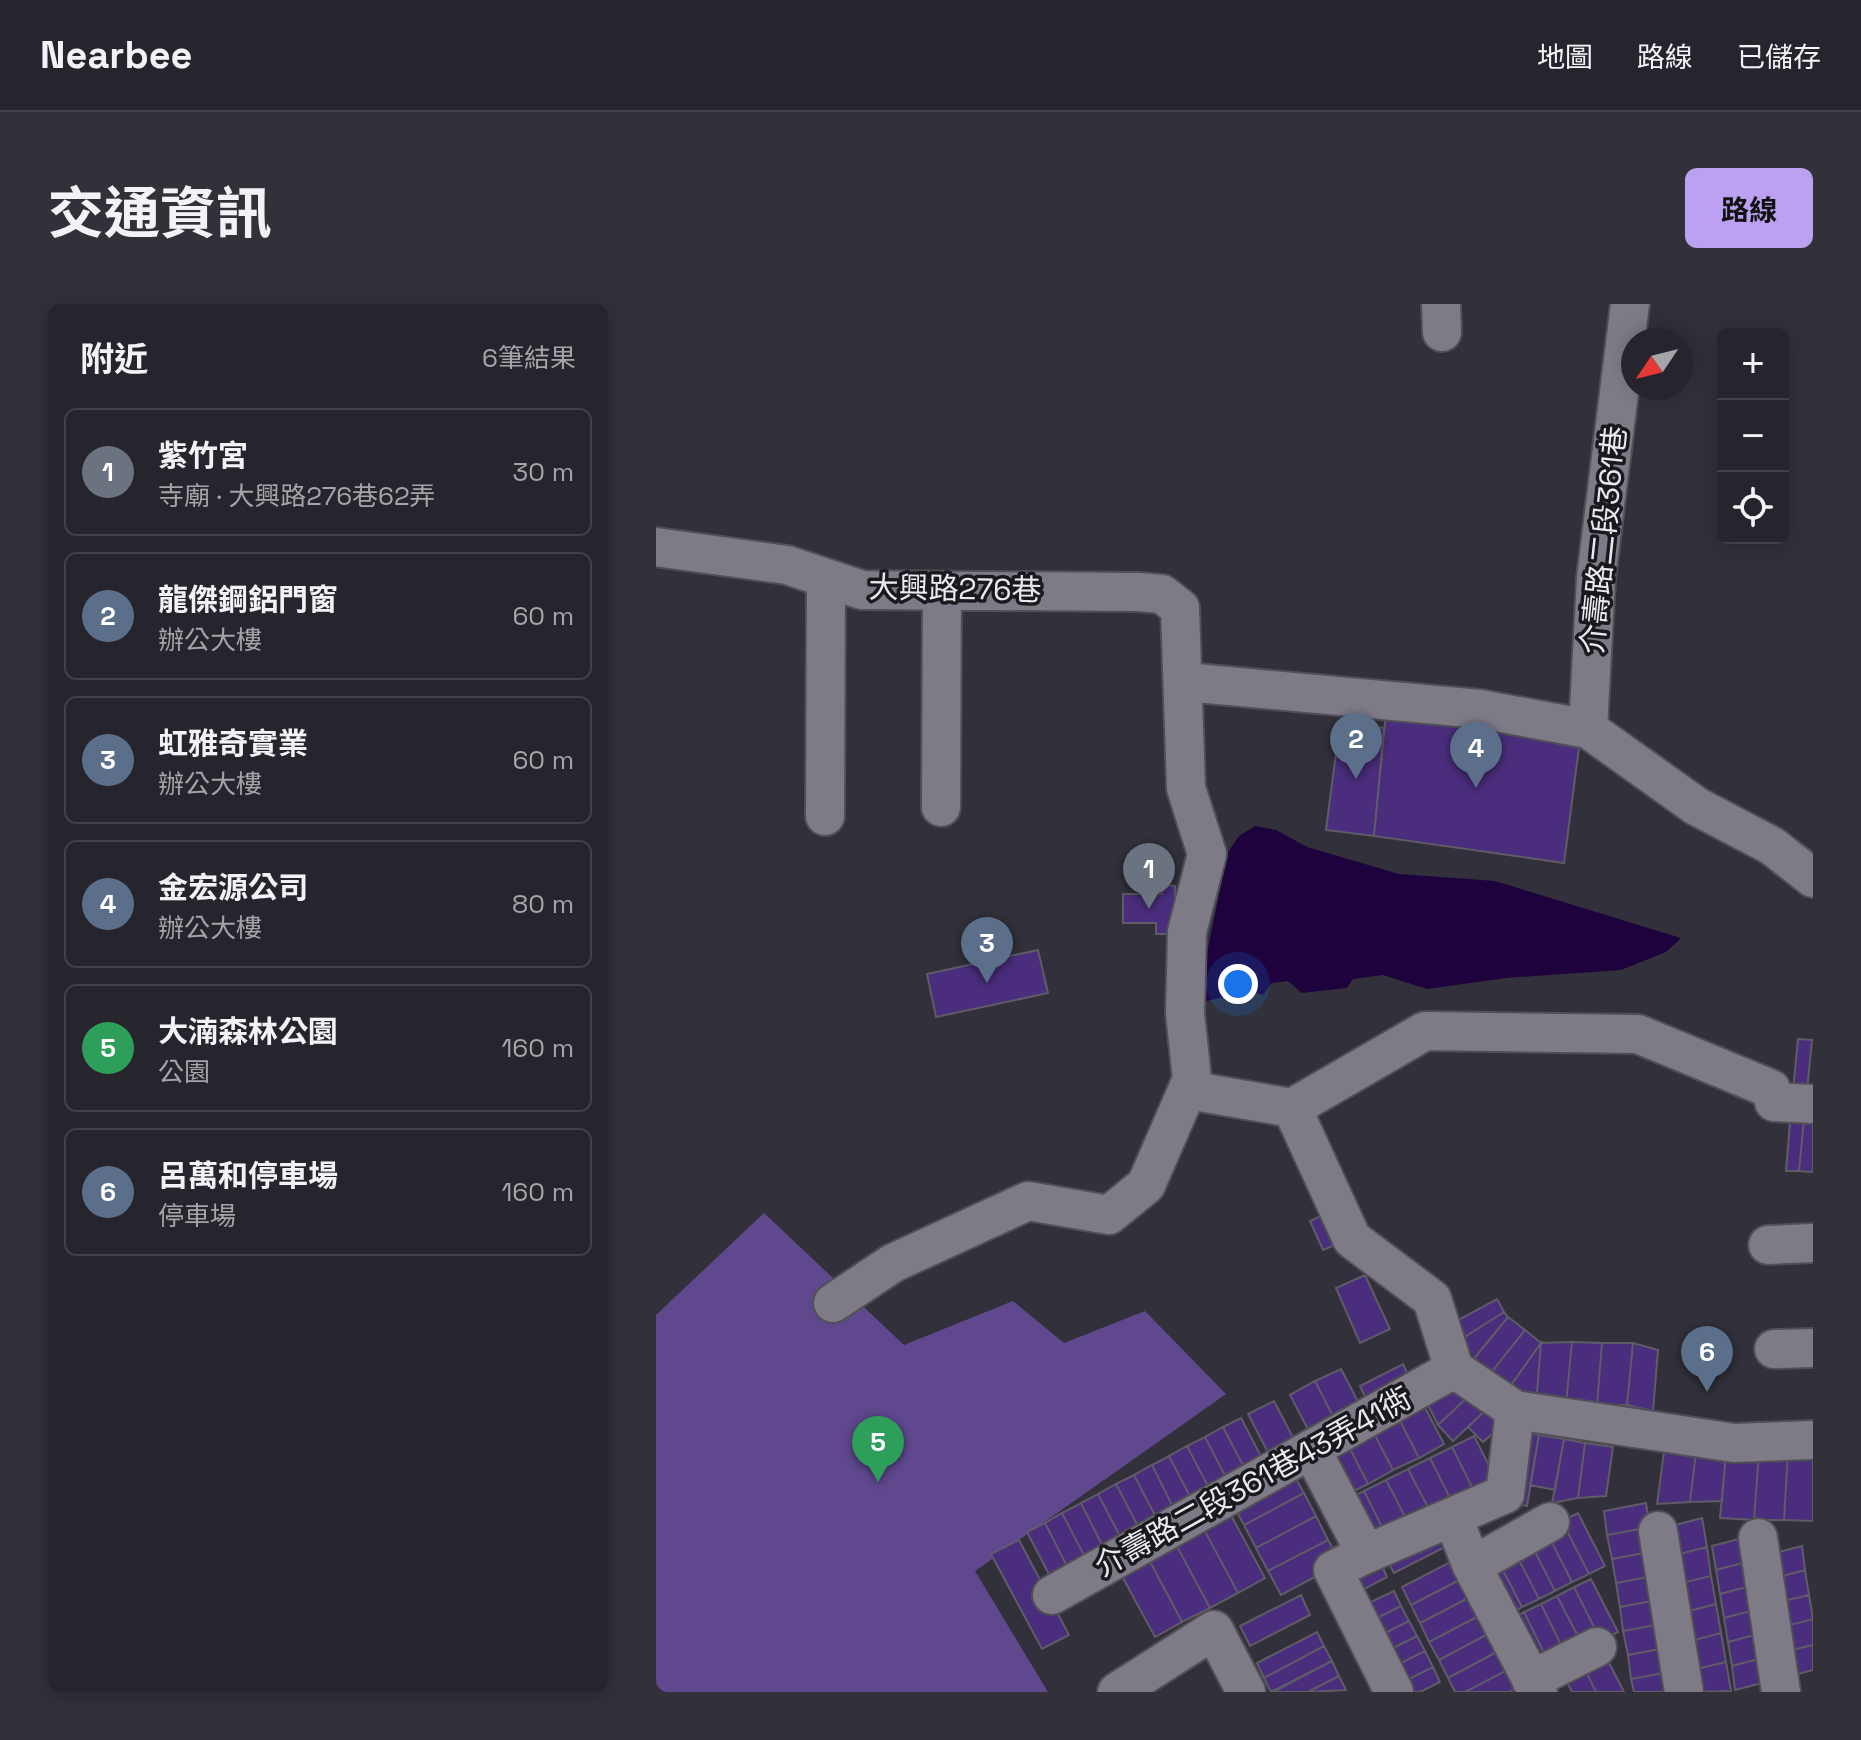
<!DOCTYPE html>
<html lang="zh-TW">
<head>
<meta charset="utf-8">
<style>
	:root { --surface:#26242c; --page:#323038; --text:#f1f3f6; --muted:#a4a4a9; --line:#424148; --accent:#bca0f2 }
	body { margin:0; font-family:"Space Grotesk","Noto Sans TC",sans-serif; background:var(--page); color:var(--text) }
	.controls { position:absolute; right:24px; top:24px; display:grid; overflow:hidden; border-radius:12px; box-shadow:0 4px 20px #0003 }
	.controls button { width:72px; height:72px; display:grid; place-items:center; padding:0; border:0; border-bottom:2px solid var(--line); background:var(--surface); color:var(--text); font:40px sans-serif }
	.compass { position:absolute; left:965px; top:24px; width:72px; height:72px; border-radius:50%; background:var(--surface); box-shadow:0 4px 20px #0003; rotate:235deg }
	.you { position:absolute; left:582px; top:680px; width:28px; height:28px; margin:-20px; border:6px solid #fff; border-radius:50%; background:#1a73e8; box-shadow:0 0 0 12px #1a73e833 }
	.badge { display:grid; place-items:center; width:52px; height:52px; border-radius:50%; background:var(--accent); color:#fff; font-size:26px; font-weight:700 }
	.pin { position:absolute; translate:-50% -66px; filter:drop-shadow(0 2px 4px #0008) }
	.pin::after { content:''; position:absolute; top:42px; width:28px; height:24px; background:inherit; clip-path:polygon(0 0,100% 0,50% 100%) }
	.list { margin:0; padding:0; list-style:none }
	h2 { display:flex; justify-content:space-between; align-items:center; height:104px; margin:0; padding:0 32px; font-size:34px }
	h2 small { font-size:26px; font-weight:400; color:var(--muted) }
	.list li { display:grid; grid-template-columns:52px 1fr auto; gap:24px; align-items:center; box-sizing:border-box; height:128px; margin:0 16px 16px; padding:0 16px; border:2px solid var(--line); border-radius:12px }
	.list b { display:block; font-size:30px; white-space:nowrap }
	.list p { margin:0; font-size:26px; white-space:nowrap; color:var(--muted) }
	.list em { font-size:26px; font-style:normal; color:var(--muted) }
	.icon { flex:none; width:44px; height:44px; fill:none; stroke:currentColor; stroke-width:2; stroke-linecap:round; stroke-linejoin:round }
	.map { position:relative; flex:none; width:1157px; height:1388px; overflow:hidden; border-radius:12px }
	header { display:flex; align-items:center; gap:48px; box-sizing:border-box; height:112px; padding:0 40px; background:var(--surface); border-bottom:2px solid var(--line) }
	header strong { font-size:38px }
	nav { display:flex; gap:44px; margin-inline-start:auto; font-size:28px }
	.intro { display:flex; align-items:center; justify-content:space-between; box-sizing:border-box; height:192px; padding:0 48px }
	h1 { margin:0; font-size:56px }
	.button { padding:20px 36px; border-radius:12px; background:var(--accent); color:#111; font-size:28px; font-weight:700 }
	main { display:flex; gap:48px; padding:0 48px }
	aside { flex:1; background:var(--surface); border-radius:12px; box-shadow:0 4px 20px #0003 }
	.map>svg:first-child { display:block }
	.green { fill:#5f488e }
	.water { fill:#1d023d }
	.building { fill:#4a2d7c; stroke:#5f5c68; stroke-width:2 }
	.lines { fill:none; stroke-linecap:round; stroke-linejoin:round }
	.minor-casing { stroke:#504e57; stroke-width:42 }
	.minor { stroke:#7e7b87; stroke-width:38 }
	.labels { text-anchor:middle; stroke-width:7; stroke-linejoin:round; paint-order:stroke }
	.street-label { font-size:30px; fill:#ebe9f0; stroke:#1a191d }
</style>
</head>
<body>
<header>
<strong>Nearbee</strong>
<nav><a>地圖</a><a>路線</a><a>已儲存</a></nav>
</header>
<div class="intro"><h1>交通資訊</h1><a class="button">路線</a></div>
<main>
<aside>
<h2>附近<small>6筆結果</small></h2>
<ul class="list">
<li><span class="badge" style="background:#6b7280">1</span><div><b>紫竹宮</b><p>寺廟 · 大興路276巷62弄</p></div><em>30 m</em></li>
<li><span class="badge" style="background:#5c6f8a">2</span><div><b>龍傑鋼鋁門窗</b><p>辦公大樓</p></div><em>60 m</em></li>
<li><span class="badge" style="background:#5c6f8a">3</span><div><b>虹雅奇實業</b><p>辦公大樓</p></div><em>60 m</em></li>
<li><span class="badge" style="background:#5c6f8a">4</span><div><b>金宏源公司</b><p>辦公大樓</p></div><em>80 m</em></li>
<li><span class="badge" style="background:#2e9e5b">5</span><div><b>大湳森林公園</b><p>公園</p></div><em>160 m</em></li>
<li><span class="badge" style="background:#5c6f8a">6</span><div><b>呂萬和停車場</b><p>停車場</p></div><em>160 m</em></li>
</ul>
</aside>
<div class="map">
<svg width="1157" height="1388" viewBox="0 0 1157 1388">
	<rect width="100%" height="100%" fill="#32303a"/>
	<path class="green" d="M108 909 248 1041 357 997 408 1039 489 1007 570 1090 319 1267 392 1388H0V1011Z"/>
	<path class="water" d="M599 522 620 526 651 543 743 570 839 577 1025 634 1010 648 965 666 850 674 771 685 727 671 697 675 691 684 646 689 632 677 616 679 607 691 592 687 551 697 542 692 572 548 583 532Z"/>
	<path class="building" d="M730 409 924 436 908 559 718 532Z
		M684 418 728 424 718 532 670 526Z
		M506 581 519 582V630H500V619H467V590H506Z
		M382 646 392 689 280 713 271 670Z
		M1142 735 1156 736 1150 798 1136 797Z
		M1135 805H1149L1143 867H1130Z
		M1149 805 1157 806V868L1143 867Z
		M673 908 686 938 667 946 654 917Z
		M709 971 734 1025 704 1039 680 984Z
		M841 995 848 1008 796 1041 793 1021Z
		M848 1008 852 1013 812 1062 796 1041Z
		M852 1013 869 1026 831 1074 812 1062Z
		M869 1026 885 1039 850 1088 831 1074Z
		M916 1038 910 1100H880L885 1039Z
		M916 1038 946 1039 941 1101 910 1100Z
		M885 1039 880 1100 850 1088Z
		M946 1039H977L971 1101H941Z
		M977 1039 1002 1046 997 1107 971 1101Z
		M747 1060 759 1086 716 1108 704 1082Z
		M685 1065 710 1113 684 1126 659 1077Z
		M799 1074 818 1087 782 1121 767 1091Z
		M659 1077 684 1126 659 1139 634 1091Z
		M818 1087 836 1100 797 1137 782 1121Z
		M763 1092 788 1140 763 1154 738 1105Z
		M618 1097 643 1145 617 1158 592 1110Z
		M836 1100 855 1113 827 1138 812 1123Z
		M738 1105 763 1154 737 1166 712 1118Z
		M585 1114 610 1162 592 1171 567 1123Z
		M712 1118 737 1166 712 1180 687 1131Z
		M567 1123 592 1171 574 1181 549 1133Z
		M867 1127 883 1131 871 1202 855 1199Z
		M687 1131 712 1180 686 1193 661 1145Z
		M883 1131 908 1135 899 1186 874 1181Z
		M818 1132 843 1181 820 1191 796 1143Z
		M549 1133 574 1181 556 1190 531 1142Z
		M908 1135 929 1139 922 1194 896 1199Z
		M929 1139 957 1143 950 1192 922 1194Z
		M531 1142 556 1190 538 1200 513 1152Z
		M796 1143 820 1191 798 1202 774 1154Z
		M1008 1148H1040L1034 1198 1001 1200Z
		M1040 1148H1070L1066 1197 1034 1198Z
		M1070 1148H1103L1098 1216 1064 1214Z
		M1103 1148 1132 1149 1128 1216H1098Z
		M1132 1149 1157 1150V1217L1128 1216Z
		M513 1152 538 1200 520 1209 496 1161Z
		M774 1154 798 1202 777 1213 752 1165Z
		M496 1161 520 1209 503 1219 478 1171Z
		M752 1165 777 1213 755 1224 730 1176Z
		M635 1166 648 1189 588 1221 575 1197Z
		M478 1171 503 1219 485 1228 460 1180Z
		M730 1176 755 1224 732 1235 708 1187Z
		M460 1180 485 1228 467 1238 442 1190Z
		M708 1187 732 1235 711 1246 686 1198Z
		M648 1189 660 1212 600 1244 588 1221Z
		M442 1190 467 1238 449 1247 425 1199Z
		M425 1199 449 1247 431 1257 406 1209Z
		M990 1199 994 1223 951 1231 948 1207Z
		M571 1204 609 1274 582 1289 544 1218Z
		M406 1209 431 1257 413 1266 389 1219Z
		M922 1209 949 1262 933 1270 906 1217Z
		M660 1212 672 1236 612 1267 600 1244Z
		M1046 1214 1051 1243 1012 1253 1008 1224Z
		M906 1217 933 1270 916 1278 889 1225Z
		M544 1218 582 1289 554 1304 516 1233Z
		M789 1218 799 1238 738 1269 728 1250Z
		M389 1219 413 1266 396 1276 371 1228Z
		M994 1223 998 1247 956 1255 951 1231Z
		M889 1225 916 1278 899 1287 872 1234Z
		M1094 1232 1098 1256 1060 1266 1056 1242Z
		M516 1233 554 1304 526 1318 489 1248Z
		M872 1234 899 1287 883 1295 856 1242Z
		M363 1236 413 1331 386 1345 335 1250Z
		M672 1236 685 1259 625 1291 612 1267Z
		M856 1242 883 1295 866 1303 839 1251Z
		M1146 1242 1149 1266 1111 1276 1107 1252Z
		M1051 1243 1055 1272 1017 1281 1012 1253Z
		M998 1247 1002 1271 960 1279 956 1255Z
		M489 1248 526 1318 499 1333 461 1263Z
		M839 1251 866 1303 850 1312 822 1259Z
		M806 1252 815 1270 755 1301 746 1283Z
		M722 1253 731 1273 697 1291 687 1272Z
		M1098 1256 1102 1280 1064 1290 1060 1266Z
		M1149 1266 1153 1291 1115 1300 1111 1276Z
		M815 1270 824 1288 764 1319 755 1301Z
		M1002 1271 1006 1295 964 1303 960 1279Z
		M1055 1272 1060 1300 1022 1310 1017 1281Z
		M935 1275 962 1328 945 1337 918 1283Z
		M1102 1280 1106 1304 1068 1314 1064 1290Z
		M918 1283 945 1337 928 1344 901 1292Z
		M738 1287 745 1302 707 1321 700 1305Z
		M824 1288 834 1306 773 1338 764 1319Z
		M645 1291 654 1311 594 1342 584 1322Z
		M1153 1291 1157 1315 1119 1325 1115 1300Z
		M901 1292 928 1344 911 1353 885 1300Z
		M1006 1295 1010 1319 967 1327 964 1303Z
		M885 1300 911 1353 894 1361 868 1308Z
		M1060 1300 1065 1329 1027 1339 1022 1310Z
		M745 1302 753 1317 715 1336 707 1321Z
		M1106 1304 1110 1328 1072 1338 1068 1314Z
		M834 1306 843 1324 783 1356 773 1338Z
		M868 1308 894 1361 878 1369 851 1317Z
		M1157 1315V1341L1123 1349 1119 1325Z
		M753 1317 761 1332 723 1351 715 1336Z
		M1010 1319 1014 1343 972 1351 967 1327Z
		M843 1324 852 1342 792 1374 783 1356Z
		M661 1328 668 1342 608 1374 601 1359Z
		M1110 1328 1114 1352 1076 1362 1072 1338Z
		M1065 1329 1070 1358 1032 1367 1027 1339Z
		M761 1332 769 1347 731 1366 723 1351Z
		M1157 1341V1366L1127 1374 1123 1349Z
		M668 1342 676 1357 615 1388 608 1374Z
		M852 1342 861 1361 809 1388H799L792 1374Z
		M1014 1343 1018 1367 975 1375 972 1351Z
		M769 1347 777 1363 739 1382 731 1366Z
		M947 1347 968 1388H940L925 1358Z
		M1114 1352 1118 1376 1079 1386 1076 1362Z
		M676 1357 683 1372 652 1388H617Z
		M925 1358 940 1388H916L906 1368Z
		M1070 1358 1075 1387 1035 1388 1032 1367Z
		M861 1361 871 1378 853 1388H809Z
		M777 1363 784 1378 764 1388H742L739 1382Z
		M1018 1367 1022 1388H978L975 1375Z
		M683 1372 690 1386 652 1388Z"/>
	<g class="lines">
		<g class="minor-casing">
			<path id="minor" d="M785 0 786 28
				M0 243 131 261 206 286 482 288 506 290 524 304 530 484 551 550 531 628 529 709 536 775 490 881 453 911 372 897 237 959 177 999
				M529 378 824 405 932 425 1040 502 1116 542 1157 574
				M932 425 940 274 974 0
				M285 503 286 287
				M169 512 170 274
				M532 786 636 804
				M636 804 696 935 776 995 798 1065 859 1106 1078 1139 1157 1136
				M636 804 769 727 982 730 1115 785 1118 798 1157 800
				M1112 941 1157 939
				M1118 1045 1157 1044
				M655 1145 710 1250 849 1190 859 1106
				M797 1214 816 1262 882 1388
				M1002 1227 1028 1388
				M1102 1234 1125 1388
				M710 1250 677 1266 738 1388
				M816 1262 894 1218
				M396 1291 798 1065
				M875 1376 941 1343
				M461 1388 558 1326 590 1388"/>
		</g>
		<use href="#minor" class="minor"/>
	</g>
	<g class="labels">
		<g class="street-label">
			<text transform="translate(948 236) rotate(-84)" y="10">介壽路二段361巷</text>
			<text transform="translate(299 285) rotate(1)" y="10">大興路276巷</text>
			<text transform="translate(597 1178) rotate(-29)" y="10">介壽路二段361巷43弄41衖</text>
		</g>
	</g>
</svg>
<div class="controls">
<button>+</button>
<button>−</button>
<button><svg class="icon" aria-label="locate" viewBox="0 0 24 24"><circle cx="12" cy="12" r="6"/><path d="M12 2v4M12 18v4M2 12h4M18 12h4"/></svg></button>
</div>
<svg class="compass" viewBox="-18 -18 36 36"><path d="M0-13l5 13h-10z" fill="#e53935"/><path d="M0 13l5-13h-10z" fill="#a4a4a9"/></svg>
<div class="you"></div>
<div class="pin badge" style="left:493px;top:605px;background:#6b7280">1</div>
<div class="pin badge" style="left:700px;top:475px;background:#5c6f8a">2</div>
<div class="pin badge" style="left:331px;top:679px;background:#5c6f8a">3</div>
<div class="pin badge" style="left:820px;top:484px;background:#5c6f8a">4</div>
<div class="pin badge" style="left:222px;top:1178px;background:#2e9e5b">5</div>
<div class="pin badge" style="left:1051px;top:1088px;background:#5c6f8a">6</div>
</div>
</main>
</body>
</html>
